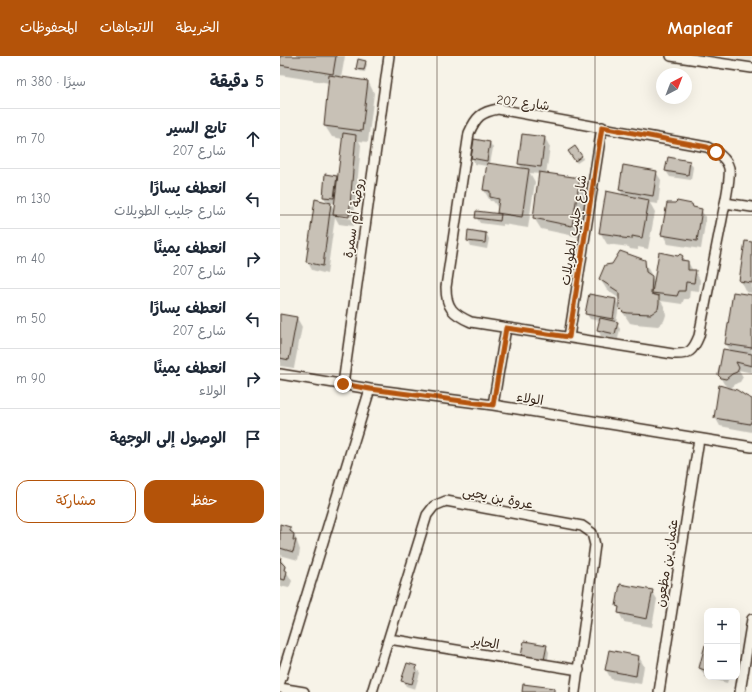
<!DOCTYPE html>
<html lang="ar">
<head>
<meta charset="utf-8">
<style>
	:root { --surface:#fff; --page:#f2f2f3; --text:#1f2937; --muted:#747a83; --line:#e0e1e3; --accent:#b45309 }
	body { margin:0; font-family:"Comic Neue","Playpen Sans Arabic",sans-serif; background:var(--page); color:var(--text); direction:rtl }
	.controls { position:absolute; right:12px; bottom:12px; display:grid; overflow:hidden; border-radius:8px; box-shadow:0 4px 16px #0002 }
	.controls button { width:36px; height:36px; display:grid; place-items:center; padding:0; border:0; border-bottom:1px solid var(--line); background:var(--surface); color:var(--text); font:20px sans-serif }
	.compass { position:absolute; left:376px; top:12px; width:36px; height:36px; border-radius:50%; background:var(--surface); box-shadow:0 4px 16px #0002; rotate:42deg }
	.stop { position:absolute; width:12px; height:12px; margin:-9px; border:3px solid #b45309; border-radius:50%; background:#fff }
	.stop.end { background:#b45309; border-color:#fff; box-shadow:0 1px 4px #0008 }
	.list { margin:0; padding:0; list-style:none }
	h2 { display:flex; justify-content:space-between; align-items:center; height:52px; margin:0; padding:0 16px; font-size:17px }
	h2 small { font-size:13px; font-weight:400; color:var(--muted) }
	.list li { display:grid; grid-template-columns:26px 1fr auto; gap:12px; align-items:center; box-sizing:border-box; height:60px; padding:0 16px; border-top:1px solid var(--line) }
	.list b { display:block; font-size:15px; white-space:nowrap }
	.list p { margin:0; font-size:13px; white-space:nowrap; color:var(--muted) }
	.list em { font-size:13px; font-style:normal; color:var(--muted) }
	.actions { display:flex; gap:8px; padding:12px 16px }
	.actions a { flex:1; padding:9px 0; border:1px solid var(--accent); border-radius:12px; text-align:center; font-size:14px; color:var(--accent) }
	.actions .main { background:var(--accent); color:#fff }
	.icon { flex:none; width:22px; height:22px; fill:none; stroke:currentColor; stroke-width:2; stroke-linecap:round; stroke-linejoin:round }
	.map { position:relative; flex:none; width:472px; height:636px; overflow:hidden; direction:ltr }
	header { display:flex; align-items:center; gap:24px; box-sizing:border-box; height:56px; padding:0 20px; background:var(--accent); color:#fff }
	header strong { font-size:19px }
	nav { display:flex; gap:22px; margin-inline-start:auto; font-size:14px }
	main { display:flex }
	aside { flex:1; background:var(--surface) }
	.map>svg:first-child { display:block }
	.built { fill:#e9e4d9 }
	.shadow { fill:#0003; fill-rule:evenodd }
	.building { fill:#c8c1b6; stroke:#3b2a1e }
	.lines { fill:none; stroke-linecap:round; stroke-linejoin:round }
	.street-casing { stroke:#3b2a1e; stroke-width:12 }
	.street { stroke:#f7f3e8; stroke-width:9 }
	.route { stroke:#b45309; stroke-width:5 }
	.grid { fill:none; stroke:#3b2a1e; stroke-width:1; stroke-opacity:0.55 }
	.labels { text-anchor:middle; stroke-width:3.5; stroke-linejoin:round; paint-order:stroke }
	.street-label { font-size:13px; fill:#3b2a1e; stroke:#f7f3e8 }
</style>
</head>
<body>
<header>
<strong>Mapleaf</strong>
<nav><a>الخريطة</a><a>الاتجاهات</a><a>المحفوظات</a></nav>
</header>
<main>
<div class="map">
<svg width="472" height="636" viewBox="0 0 472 636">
	<rect width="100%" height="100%" fill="#f7f3e8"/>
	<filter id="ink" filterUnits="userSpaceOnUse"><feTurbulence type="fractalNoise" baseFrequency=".025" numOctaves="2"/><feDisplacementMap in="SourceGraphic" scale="8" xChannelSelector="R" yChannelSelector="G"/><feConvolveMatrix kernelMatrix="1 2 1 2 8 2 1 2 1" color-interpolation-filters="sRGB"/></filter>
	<g filter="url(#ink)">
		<path class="built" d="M441 0H472V5Z"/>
		<path class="shadow" d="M0 0H65L61 22 88 25 94 37 88 86 79 85 81 89 73 170 59 168 55 161 47 218 32 214 27 205 47 147 44 141 57 121 58 124 63 83 52 81 45 70 50 27 0 19ZM50 147H56L55 155ZM59 159 74 161 73 163 59 161Z
			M85 6 87 8 85 16 79 15 77 13Z
			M265 82 270 91 266 118 300 123 306 135 299 181 261 173 254 162 260 118 250 117 255 126 248 172 223 168V170L200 167 196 161 219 158V153L213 145H210L204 134 207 110 195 108 192 102 210 87 213 92 210 108 243 113 239 108Z
			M290 98 302 100 303 103 297 107Z
			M410 106 413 111 411 124 390 121 386 115Z
			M376 116 381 124 378 148 370 147 375 156 368 193 358 191V194L350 193 349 191 327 188 320 176 343 139 340 134Z
			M421 154 426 162 421 193 388 188 383 179Z
			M206 177 209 183 207 193 191 190 188 184Z
			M472 187V237L466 236 460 224Z
			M402 200 405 206H408L413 215H415L420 224 419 235 410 234 409 243H404L402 248 381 245 385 252 386 259 384 265 378 270 355 268 350 267 340 252V243L327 234 320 223 364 205 375 226 398 201Z
			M472 240V317L459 314 463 321 460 326 457 327 450 333 444 328 439 319 451 295 446 288Z
			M336 244 339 250 336 267 340 273 338 283 321 280 318 274 320 265 310 263 306 257Z
			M17 262 22 271 14 312 0 310V265Z
			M472 344V376L440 370 435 361Z
			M0 469 10 471 15 480 20 494 18 504 0 499Z
			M0 502 6 511 5 513 12 525 9 532 0 530Z
			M372 535 377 543 372 571 344 566 339 557V554L337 550Z
			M266 590 269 596 267 610 246 606Z
			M427 591V621H449L447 627 425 621 420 612Z
			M359 601 364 610 361 628 331 623 326 614Z
			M136 611 140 617 135 633 126 630 123 625Z"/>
		<path class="building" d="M0 0H56L53 18 0 9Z
			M78 3 86 5 84 14 76 13Z
			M49 19 88 25 82 75 44 70Z
			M63 77 76 79 69 161 53 159Z
			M242 78 265 81 261 111 238 108Z
			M194 83 210 86 207 105 191 102Z
			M295 90 302 100 295 105 288 95Z
			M388 101 410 105 408 119 385 115Z
			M207 107 249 113 242 161 217 157 219 143 210 141V135L203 134Z
			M343 109 377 115 373 140 339 134Z
			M259 116 300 122 292 170 253 162Z
			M45 118 57 120 54 142 43 141Z
			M326 135 369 144 362 182 352 180V183L342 182 341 180 319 177Z
			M35 143 51 147 43 210 26 206Z
			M397 145 412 148 413 151 422 153 417 185 381 179 387 147H395Z
			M196 155 221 158 220 165 195 162Z
			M188 174 206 177 205 187 187 185Z
			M465 185 472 186V227L459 225Z
			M340 195 365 204 366 216 372 220 371 238 379 240V247L378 253 371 258 348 257 343 256 339 252V236L319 223 325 209 332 208Z
			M379 196 398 200 400 198 403 200 401 204 408 205V214H416L414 227 406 226 405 235H399L397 240 372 237Z
			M453 236 472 239V292L445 288Z
			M309 238 336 243 333 263 305 258Z
			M0 258 17 261 9 304 0 302Z
			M320 262 338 266 335 278 317 274Z
			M443 293 472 298V310L456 306 459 312 457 316 452 318 446 323 441 322 438 319Z
			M439 329 457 334 466 340 472 343V363L470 368 434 362Z
			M0 468 10 471V475L14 478 13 484H16L13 496 0 492Z
			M0 501H1L0 505 5 510 4 514 7 515 5 524 0 523Z
			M340 528 373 534 367 563 338 557 339 551 336 550Z
			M244 585 267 589 264 604 241 600Z
			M425 589 427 590V615L419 612Z
			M329 594 359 600 356 620 325 614Z
			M127 607 137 610 132 628 121 625Z
			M243 628 274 632V636H242Z"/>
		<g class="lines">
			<g class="street-casing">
				<path id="street" d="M391 0 472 12
					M218 53 427 91C436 96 446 101 449 112 451 123 444 151 442 163 434 202 427 241 419 280 413 295 409 299 393 298L191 266C173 258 166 252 166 231L189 77C196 61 201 56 218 53Z
					M445 147 472 151
					M289 281 322 71
					M0 318 90 333 213 349 472 391
					M63 328 109 0
					M213 349 226 272
					M109 583 299 614
					M0 626 90 333
					M0 632 24 636
					M92 636 147 459 154 450 166 445 302 470 312 477 315 489 295 636
					M379 636 419 383
					M460 636 472 563"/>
			</g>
			<use href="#street" class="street"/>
		</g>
	</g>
	<g class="lines" filter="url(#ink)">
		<path class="route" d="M63 328 90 333 213 349 226 272 289 281 322 71 427 91 436 96"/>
	</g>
	<path class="grid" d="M157 0V636M315 0V636M0 159H472M0 318H472M0 477H472"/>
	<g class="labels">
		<g class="street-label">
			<text transform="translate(243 46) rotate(7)" y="5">شارع 207</text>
			<text transform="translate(73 162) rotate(-82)" y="5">روضة أم سمرة</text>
			<text transform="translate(293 174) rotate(-81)" y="5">شارع جليب الطويلات</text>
			<text transform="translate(250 342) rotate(9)" y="5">الولاء</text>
			<text transform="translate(218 441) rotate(11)" y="5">عروة بن يحيى</text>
			<text transform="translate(386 507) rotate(-81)" y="5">عثمان بن مظعون</text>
			<text transform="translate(206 586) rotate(9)" y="5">الحاير</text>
		</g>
	</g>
</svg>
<div class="controls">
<button>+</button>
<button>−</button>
</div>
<svg class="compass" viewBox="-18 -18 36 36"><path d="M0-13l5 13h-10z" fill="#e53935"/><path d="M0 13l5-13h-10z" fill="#747a83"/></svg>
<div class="stop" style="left:436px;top:96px"></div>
<div class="stop end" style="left:63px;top:328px"></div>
</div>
<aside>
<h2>5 دقيقة<small>سيرًا · 380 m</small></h2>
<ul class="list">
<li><svg class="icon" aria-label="ahead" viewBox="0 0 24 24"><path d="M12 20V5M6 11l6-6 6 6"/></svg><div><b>تابع السير</b><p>شارع 207</p></div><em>70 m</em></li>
<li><svg class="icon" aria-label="left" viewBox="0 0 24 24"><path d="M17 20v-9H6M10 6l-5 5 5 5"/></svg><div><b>انعطف يسارًا</b><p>شارع جليب الطويلات</p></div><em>130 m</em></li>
<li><svg class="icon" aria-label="right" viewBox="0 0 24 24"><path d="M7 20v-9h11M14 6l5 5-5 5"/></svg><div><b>انعطف يمينًا</b><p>شارع 207</p></div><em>40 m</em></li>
<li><svg class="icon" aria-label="left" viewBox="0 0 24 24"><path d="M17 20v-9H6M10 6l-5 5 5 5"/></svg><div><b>انعطف يسارًا</b><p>شارع 207</p></div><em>50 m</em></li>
<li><svg class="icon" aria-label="right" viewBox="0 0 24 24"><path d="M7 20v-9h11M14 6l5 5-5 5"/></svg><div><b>انعطف يمينًا</b><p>الولاء</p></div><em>90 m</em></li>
<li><svg class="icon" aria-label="arrive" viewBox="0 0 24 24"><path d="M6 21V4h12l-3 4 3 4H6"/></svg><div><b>الوصول إلى الوجهة</b></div></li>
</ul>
<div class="actions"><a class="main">حفظ</a><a>مشاركة</a></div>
</aside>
</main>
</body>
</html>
